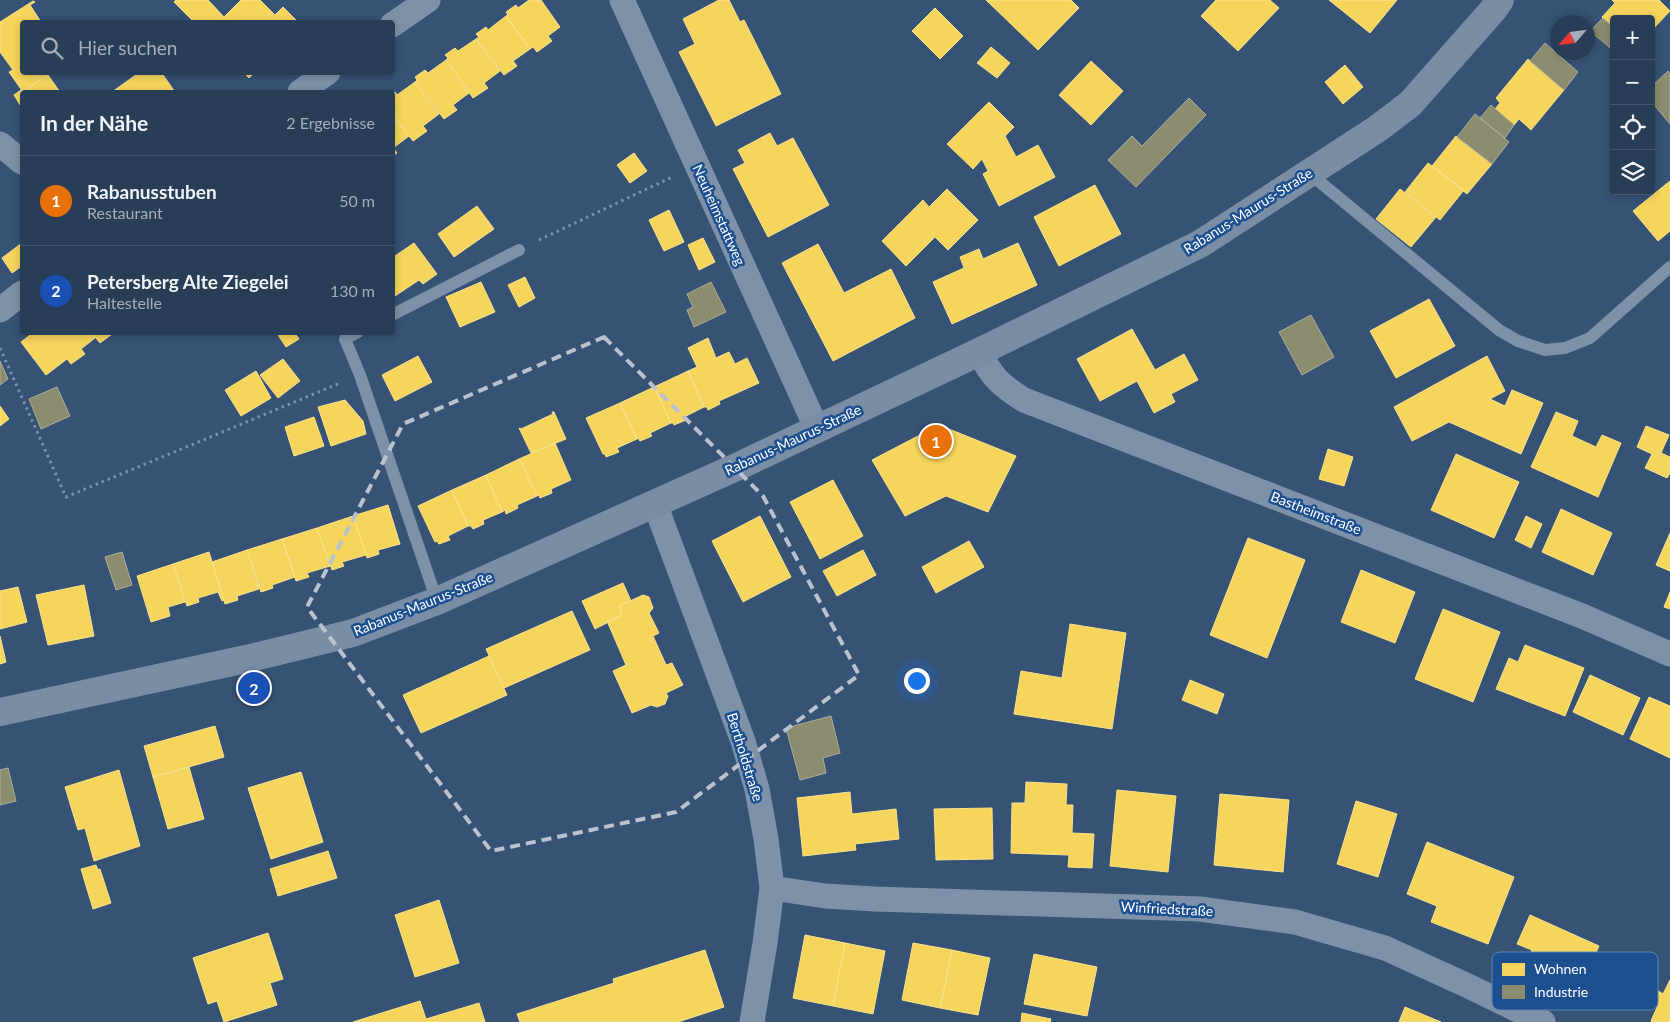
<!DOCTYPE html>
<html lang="de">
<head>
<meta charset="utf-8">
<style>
	:root { --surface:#283e57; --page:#344961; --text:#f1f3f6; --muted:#a5aeba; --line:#44576d; --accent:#e797bd }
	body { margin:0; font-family:Lato,sans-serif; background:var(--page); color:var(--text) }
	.controls { position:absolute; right:15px; top:15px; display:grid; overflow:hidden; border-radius:5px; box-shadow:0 2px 8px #0003 }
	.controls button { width:45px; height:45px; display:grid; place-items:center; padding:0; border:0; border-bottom:1px solid var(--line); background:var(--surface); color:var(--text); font:25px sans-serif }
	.compass { position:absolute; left:1550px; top:15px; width:45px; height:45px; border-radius:50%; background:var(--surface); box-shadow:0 2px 8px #0003; rotate:242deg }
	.you { position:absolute; left:916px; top:680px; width:18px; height:18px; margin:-12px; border:4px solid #fff; border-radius:50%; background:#1a73e8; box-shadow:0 0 0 8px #1a73e833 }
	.badge { display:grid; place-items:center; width:32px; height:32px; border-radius:50%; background:var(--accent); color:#fff; font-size:16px; font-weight:700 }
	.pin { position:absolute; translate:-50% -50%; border:2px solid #fff; box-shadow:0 1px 5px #0006 }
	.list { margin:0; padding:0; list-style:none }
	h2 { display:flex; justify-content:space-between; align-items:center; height:65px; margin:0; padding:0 20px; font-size:21px }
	h2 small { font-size:16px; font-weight:400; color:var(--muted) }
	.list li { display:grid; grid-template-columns:32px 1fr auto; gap:15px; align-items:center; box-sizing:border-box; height:90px; padding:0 20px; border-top:1px solid var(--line) }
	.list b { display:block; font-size:19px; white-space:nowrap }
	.list p { margin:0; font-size:16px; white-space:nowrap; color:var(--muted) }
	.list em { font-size:16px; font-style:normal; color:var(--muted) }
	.icon { flex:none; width:28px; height:28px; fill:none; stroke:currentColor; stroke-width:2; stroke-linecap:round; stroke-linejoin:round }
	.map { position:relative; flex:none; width:1670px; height:1022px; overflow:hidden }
	.search { position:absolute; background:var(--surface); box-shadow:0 2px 8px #0003; left:20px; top:20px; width:375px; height:55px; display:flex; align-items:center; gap:12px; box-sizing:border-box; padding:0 18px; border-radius:5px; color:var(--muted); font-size:19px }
	.panel { position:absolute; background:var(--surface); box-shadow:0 2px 8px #0003; left:20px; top:90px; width:375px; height:245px; border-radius:5px }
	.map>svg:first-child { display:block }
	.homes { fill:#f6d55c; stroke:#f9e28d }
	.industry { fill:#8c8c6e; stroke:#aeae9a }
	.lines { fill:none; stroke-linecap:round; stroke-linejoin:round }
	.path { stroke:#7d92a8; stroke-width:3; stroke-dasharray:2.5 4; stroke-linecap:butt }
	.service { stroke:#7d92a8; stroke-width:12 }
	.minor { stroke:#7d92a8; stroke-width:25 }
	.secondary { stroke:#798da4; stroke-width:28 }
	.marked { fill:none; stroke:#b9c2ce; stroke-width:4; stroke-dasharray:10 6; stroke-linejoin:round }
	.labels { text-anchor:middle; stroke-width:5; stroke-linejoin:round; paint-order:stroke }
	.street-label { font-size:14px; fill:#fff; stroke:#1b4f8f }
	.key { fill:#1b4f8f; stroke:#5f84b1; stroke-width:1 }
	.key-label { font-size:14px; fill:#fff }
</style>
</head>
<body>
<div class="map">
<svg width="1670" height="1022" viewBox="0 0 1670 1022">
	<rect width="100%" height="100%" fill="#365274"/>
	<path class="homes" d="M176 0H208L224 17 241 0H260L275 15 283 7 297 21 295 22H194L174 2Z
		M529 0H541L560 27 548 36 552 41 537 52 533 47 530 49 506 16 508 15 506 12 516 5 518 8Z
		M719 0H729L740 22 744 20 781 94 716 126 679 52 695 44 683 19Z
		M986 0H1071L1079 8 1038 50Z
		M1216 0H1270L1279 8 1238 51 1201 16Z
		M1329 0H1397L1370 33Z
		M1612 0H1659L1670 11 1651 31V19H1614V28L1602 17 1615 3Z
		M33 1 35 2 30 5 41 22H22V72H52L23 92 9 72 13 70 0 52V22Z
		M935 8 963 36 940 59 912 31Z
		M506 16 530 49 513 61 517 66 504 75 476 39 479 37 476 34 486 27 488 30Z
		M476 39 500 71 484 83 488 88 473 98 446 60 448 58 445 55 455 48 458 51Z
		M991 47 1010 63 997 78 977 63Z
		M1528 59 1564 90 1531 130 1519 119 1514 125 1495 109 1500 103 1496 98Z
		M446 60 469 93 453 105 457 110 444 119 415 82 417 80 415 77 425 70 428 73Z
		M1091 61 1123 91 1091 125 1059 95Z
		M1345 65 1363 87 1343 104 1325 82Z
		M140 72H161L175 92H112Z
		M243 72H255L249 78Z
		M48 75 60 92H22V108L14 95 21 90 23 92Z
		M415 82 439 114 423 126 427 131 413 141 392 114V94L395 92 397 95Z
		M989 102 1014 127 1005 136 1016 157 1038 145 1055 177 999 206 983 174 988 171 982 159 973 169 947 144Z
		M392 114 409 136 393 148 397 153 392 156Z
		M770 133 777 146 793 138 829 205 768 237 733 169 745 163 738 150Z
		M1456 136 1492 164 1467 194 1432 166Z
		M634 153 647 171 630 183 617 165Z
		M1428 163 1464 190 1440 220 1405 192Z
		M1670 181V231L1658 241 1633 211Z
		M1095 185 1121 234 1059 266 1034 217Z
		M947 189 978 220 948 250 935 237 906 266 882 241 923 200 929 207Z
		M1400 189 1436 217 1411 247 1376 219Z
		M477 206 494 229 454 257 438 234Z
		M669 210 684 242 664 251 649 220Z
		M703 238 715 262 699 270 688 245Z
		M22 243V266L12 273 2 258Z
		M414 243 437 274 423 284 419 280 392 298V258Z
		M1018 243 1037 285 952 324 933 282 964 268 960 257 979 249 983 259Z
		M818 244 844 293 891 269 915 318 833 361 782 263Z
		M525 277 535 298 519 307 508 285Z
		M481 282 495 312 460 327 446 297Z
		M1429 299 1455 346 1396 378 1370 331Z
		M1132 329 1155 370 1184 354 1198 380 1171 394 1175 402 1154 413 1137 381 1100 401 1077 359Z
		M34 332H91L95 338 81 349 85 354 71 364 67 359 46 375 21 342Z
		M91 332H115L100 343Z
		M276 332H294L299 339 286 347Z
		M708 338 716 358 729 352 735 364 747 358 759 383 719 401 720 404 708 410 707 407H704L688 371 697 367 688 348Z
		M418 356 432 382 395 401 382 375Z
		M1487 356 1505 391 1490 399 1505 406 1512 390 1543 403 1521 454 1449 422 1412 441 1394 407Z
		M283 359 300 381 278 398 260 375Z
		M256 371 271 398 241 416 225 390Z
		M688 371 704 407 684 417 686 420 674 425 673 423H671L654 387Z
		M654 387 671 423 650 433 652 436 640 441 638 438 637 439 620 403Z
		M345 400 363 421 366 434 331 446 318 407Z
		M620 403 637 439 617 448 619 452 606 457 605 454H603L586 418Z
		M0 406 9 419 0 426Z
		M552 412H554L566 439 531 453 519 428 521 429 553 414Z
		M1556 412 1578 421 1572 436 1596 447 1602 435 1621 443 1598 497 1531 467Z
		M314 417 324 446 294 456 285 427Z
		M939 425 1016 456 988 512 946 496 905 516 872 460Z
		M1646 426 1669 435 1661 453 1670 457V473L1667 478 1645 468 1652 454 1637 447Z
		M555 443 571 480 551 489 552 493 540 498 539 495 537 496 519 459Z
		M1328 449 1353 457 1344 486 1319 479Z
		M1456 454 1519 482 1494 538 1431 510Z
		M519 459 537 496 517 505 518 508 506 514 505 510 502 512 486 475Z
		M486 475 502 512 483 520 484 524 473 529 471 526H468L452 490Z
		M833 480 863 536 820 559 790 502Z
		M452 490 468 526 448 536 450 540 439 544 437 541 435 542 418 506Z
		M388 505 400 544 378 550 379 554 367 558 353 516Z
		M1561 509 1612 533 1593 575 1542 552Z
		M353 516 366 555 342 562 344 566 332 570 317 528Z
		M760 516 791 577 743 602 712 541Z
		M1526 516 1542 524 1531 548 1515 540Z
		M317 528 330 566 307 573 309 577 296 581 282 539Z
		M1670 533V571L1656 565Z
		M1248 538 1305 560 1267 658 1210 635Z
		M282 539 295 577 272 585 273 588 261 592 247 550Z
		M969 541 984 567 936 593 922 567Z
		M247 550 259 589 237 596 238 600 225 604 212 562Z
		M863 550 876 575 837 596 823 571Z
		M209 552 224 600 222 601 218 592 198 598 199 602 187 606 173 564Z
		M173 564 185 602 168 607 170 616 151 622 137 576Z
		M1361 570 1415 592 1395 643 1341 622Z
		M623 583 631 601 619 606 622 615 595 629 582 601Z
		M84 585 94 636 48 645 36 595Z
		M18 587 27 622 0 629V591Z
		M1670 592V609L1664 607Z
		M643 595 649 597 653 608 649 613 659 633 653 636 666 665 672 663 683 685 666 693 668 696 665 704 657 707 651 705 632 713 613 671 626 665 607 621 622 615 619 606Z
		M1443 609 1500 632 1473 702 1415 679Z
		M572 611 590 650 504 688 486 649Z
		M1070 624 1126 633 1112 729 1014 714 1021 671 1062 678Z
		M0 636 6 662 0 664Z
		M1525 645 1584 668 1565 716 1496 689 1509 658 1518 662Z
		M489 656 507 695 421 733 403 695Z
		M1590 675 1640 698 1623 735 1573 712Z
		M1190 680 1224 694 1217 714 1182 700Z
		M1649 697 1670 706V758L1630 739Z
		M215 726 224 757 153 777 144 746Z
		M189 767 204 819 168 829 153 777Z
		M119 770 140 846 94 861 85 828 78 830 65 787Z
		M301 772 323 842 271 859 248 788Z
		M1026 782 1067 784 1066 805H1073L1072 833 1094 834 1092 868 1068 867 1069 855 1011 853 1012 803H1025Z
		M1117 790 1176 796 1168 872 1110 866Z
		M850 792 852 814 896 809 899 839 855 844 856 850 803 856 797 798Z
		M1220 794 1289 800 1283 872 1214 865Z
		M1356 801 1397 814 1378 877 1337 864Z
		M992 808 993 859 936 860 934 809Z
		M1427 842 1514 877 1488 944 1431 922 1437 906 1407 894Z
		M328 851 337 878 278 896 270 869Z
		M96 865 98 870 100 869 111 903 93 909 81 869Z
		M439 900 459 963 415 977 395 915Z
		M1530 915 1599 946 1578 992 1524 967 1532 950 1517 944Z
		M268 933 283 979 270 983 277 1005 224 1022 217 1001 208 1004 193 958Z
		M805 935 845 943 833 1006 793 998Z
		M845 943 885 951 873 1014 833 1006Z
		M913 943 952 950 940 1008 902 1000Z
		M705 950 724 1007 678 1022H520L517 1014 614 983 613 979Z
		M952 950 990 958 978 1015 940 1008Z
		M1034 954 1097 967 1087 1016 1024 1004Z
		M1670 980V1022H1652L1651 1021 1658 1005 1651 1001 1657 990 1663 994Z
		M420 1001 426 1019 479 1003 485 1022H353Z
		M1405 1007 1441 1022H1399Z
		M1022 1013 1051 1019 1050 1022H1021Z"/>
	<path class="industry" d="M1603 18 1614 28V51L1590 31Z
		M1545 43 1578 72 1564 90 1530 61Z
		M1668 71 1670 74V124L1651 101V87Z
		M1189 98 1206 115 1136 187 1108 160 1132 136 1142 146Z
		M1491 105 1514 125 1505 138 1480 118Z
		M1475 114 1509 142 1492 164 1457 137Z
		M711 282 726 312 694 327 687 310 693 307 687 294Z
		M1311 315 1334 357 1302 375 1279 332Z
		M0 361 8 379 0 385Z
		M57 387 70 416 41 429 29 399Z
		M122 552 132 585 116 590 105 557Z
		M831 716 840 753 823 758 826 773 800 780 786 728Z
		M8 768 16 801 0 805V770Z"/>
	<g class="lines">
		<path class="path" d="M539 240 672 177
			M0 348 66 497 340 383"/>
		<path class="service" d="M1309 173 1499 330 1518 341 1545 350 1565 348 1590 338 1670 267
			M392 315 519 250
			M358 332 345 339 360 375 437 601"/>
		<path class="minor" d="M622 0 817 429
			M392 25 428 0
			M300 92 328 72
			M0 144 22 162
			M0 310 22 293
			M979 352C992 377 1000 385 1024 400L1582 616 1670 654
			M655 504 743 741 757 789 766 839 772 888 765 943 752 1022
			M772 888 825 896 875 899 1200 909 1295 922 1385 948 1464 984 1543 1022"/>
		<path class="secondary" d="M0 712 246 659 353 633 437 601 741 465 979 352 1200 244 1377 129 1410 104 1493 10 1500 0"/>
	</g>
	<path class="marked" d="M604 337 763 496 859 675 676 812 491 851 307 607 403 424Z"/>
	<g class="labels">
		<g class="street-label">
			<text transform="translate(1248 211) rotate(-32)" y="5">Rabanus-Maurus-Straße</text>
			<text transform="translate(719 215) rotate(66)" y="5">Neuheimstattweg</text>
			<text transform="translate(793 440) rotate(-25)" y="5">Rabanus-Maurus-Straße</text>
			<text transform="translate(1316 513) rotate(21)" y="5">Bastheimstraße</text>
			<text transform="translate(423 604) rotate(-22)" y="5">Rabanus-Maurus-Straße</text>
			<text transform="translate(745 757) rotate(73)" y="5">Bertholdstraße</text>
			<text transform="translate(1167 909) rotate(3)" y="5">Winfriedstraße</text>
		</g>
	</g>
	<rect x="1492" y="952" width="166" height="58" rx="8" class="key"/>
	<rect x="1502" y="963" width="23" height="13" fill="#f6d55c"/>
	<rect x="1502" y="985" width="23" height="14" fill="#8c8c6e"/>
	<g class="key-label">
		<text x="1534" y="974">Wohnen</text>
		<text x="1534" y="997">Industrie</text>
	</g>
</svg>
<div class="controls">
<button>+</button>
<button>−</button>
<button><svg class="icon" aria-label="locate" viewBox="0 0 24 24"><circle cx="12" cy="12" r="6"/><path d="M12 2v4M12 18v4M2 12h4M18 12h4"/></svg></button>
<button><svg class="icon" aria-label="layers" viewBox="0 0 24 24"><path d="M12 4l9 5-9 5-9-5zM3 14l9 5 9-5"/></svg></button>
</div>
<svg class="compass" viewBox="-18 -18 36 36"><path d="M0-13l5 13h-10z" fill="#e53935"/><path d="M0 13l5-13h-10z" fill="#a5aeba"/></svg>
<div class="you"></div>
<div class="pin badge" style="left:936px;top:441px;background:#e8710a">1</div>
<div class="pin badge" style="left:254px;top:688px;background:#1a4fb4">2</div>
<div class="search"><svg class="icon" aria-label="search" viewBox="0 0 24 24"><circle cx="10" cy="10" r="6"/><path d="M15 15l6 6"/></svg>Hier suchen</div>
<section class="panel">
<h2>In der Nähe<small>2 Ergebnisse</small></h2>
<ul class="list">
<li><span class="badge" style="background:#e8710a">1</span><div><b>Rabanusstuben</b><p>Restaurant</p></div><em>50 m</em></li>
<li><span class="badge" style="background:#1a4fb4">2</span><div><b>Petersberg Alte Ziegelei</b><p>Haltestelle</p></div><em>130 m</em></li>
</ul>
</section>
</div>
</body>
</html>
